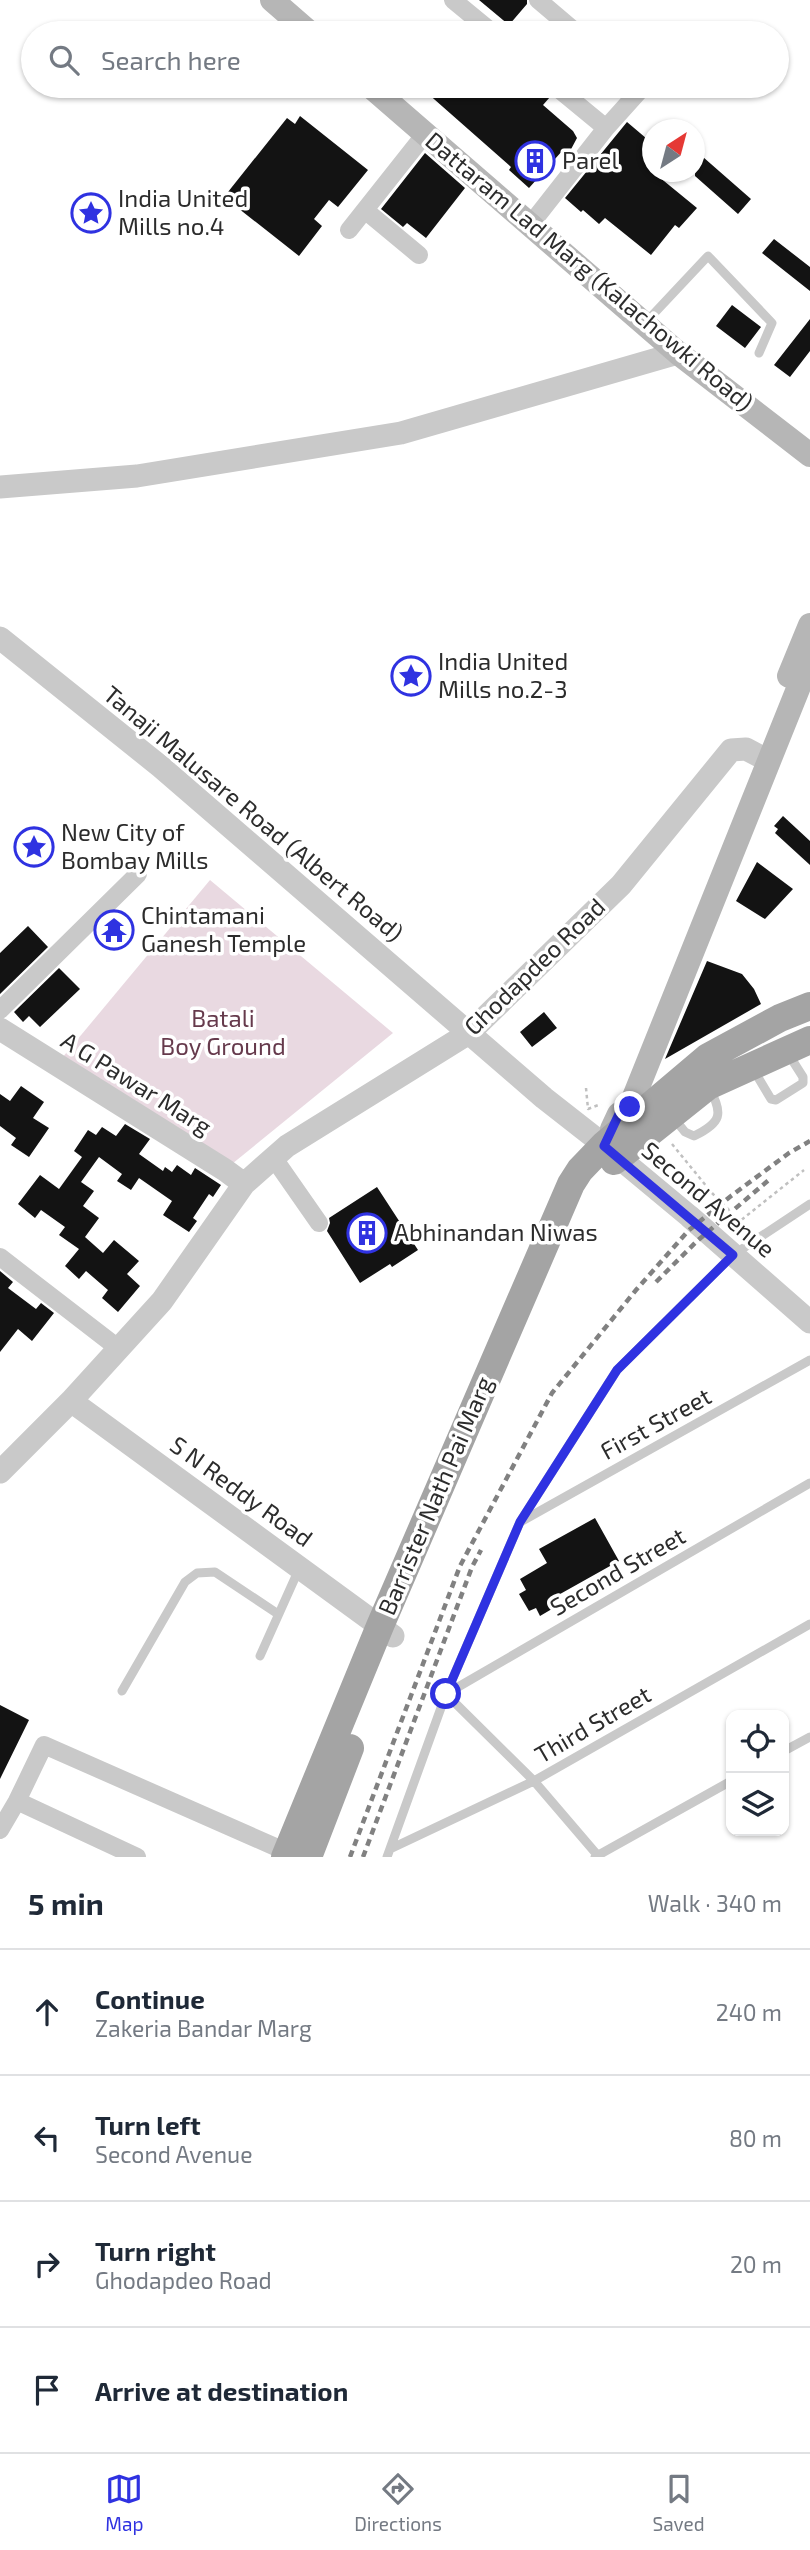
<!DOCTYPE html>
<html lang="en">
<head>
<meta charset="utf-8">
<style>
	:root { --surface:#fff; --page:#f6f6f7; --text:#1f2937; --muted:#747a83; --line:#e0e1e3; --accent:#2f32e1 }
	body { margin:0; font-family:"Exo 2",sans-serif; background:var(--page); color:var(--text) }
	.controls { position:absolute; right:21px; bottom:21px; display:grid; overflow:hidden; border-radius:14px; box-shadow:0 2px 5px #0004 }
	.controls button { width:63px; height:63px; display:grid; place-items:center; padding:0; border:0; border-bottom:2px solid var(--line); background:var(--surface); color:var(--text); font:35px sans-serif }
	.compass { position:absolute; left:642px; top:119px; width:63px; height:63px; border-radius:50%; background:var(--surface); box-shadow:0 2px 5px #0004; rotate:36deg }
	.stop { position:absolute; width:21px; height:21px; margin:-16px; border:5px solid #2f32e1; border-radius:50%; background:#fff }
	.stop.end { background:#2f32e1; border-color:#fff; box-shadow:0 2px 7px #0008 }
	.list { margin:0; padding:0; list-style:none }
	h2 { display:flex; justify-content:space-between; align-items:center; height:91px; margin:0; padding:0 28px; font-size:30px }
	h2 small { font-size:23px; font-weight:400; color:var(--muted) }
	.list li { display:grid; grid-template-columns:46px 1fr auto; gap:21px; align-items:center; box-sizing:border-box; height:126px; padding:0 28px; border-top:2px solid var(--line) }
	.list b { display:block; font-size:26px; white-space:nowrap }
	.list p { margin:0; font-size:23px; white-space:nowrap; color:var(--muted) }
	.list em { font-size:23px; font-style:normal; color:var(--muted) }
	.icon { flex:none; width:38px; height:38px; fill:none; stroke:currentColor; stroke-width:2; stroke-linecap:round; stroke-linejoin:round }
	.map { position:relative; flex:none; width:810px; height:1857px; overflow:hidden }
	.search { position:absolute; background:var(--surface); box-shadow:0 2px 5px #0004; left:21px; right:21px; top:21px; height:77px; display:flex; align-items:center; gap:18px; box-sizing:border-box; padding:0 24px; border-radius:38px; color:var(--muted); font-size:26px }
	.sheet { height:595px; background:var(--surface) }
	nav { display:flex; justify-content:space-around; align-items:center; box-sizing:border-box; height:98px; border-top:2px solid var(--line); background:var(--surface); font-size:19px; color:var(--muted) }
	nav a { display:grid; justify-items:center; gap:4px }
	nav .on { color:var(--accent) }
	.map>svg:first-child { display:block }
	.green { fill:#e9d9e1 }
	.building { fill:#131313 }
	.lines { fill:none; stroke-linecap:round; stroke-linejoin:round }
	.path { stroke:#c0c0c0; stroke-width:2.5; stroke-dasharray:3.5 3.5; stroke-linecap:butt }
	.service { stroke:#c9c9c9; stroke-width:9 }
	.minor { stroke:#c9c9c9; stroke-width:18 }
	.tertiary { stroke:#c9c9c9; stroke-width:23 }
	.secondary { stroke:#b6b6b6; stroke-width:24 }
	.primary { stroke:#a4a4a4; stroke-width:28 }
	.rail { stroke:#818181; stroke-width:4.5; stroke-dasharray:7 5; stroke-linecap:butt }
	.route { stroke:#2f32e1; stroke-width:9 }
	.labels { text-anchor:middle; stroke-width:7; stroke-linejoin:round; paint-order:stroke }
	.poi-label { font-size:24px; fill:#2c2c2c; stroke:#fff; text-anchor:start }
	.street-label { font-size:24px; fill:#2c2c2c; stroke:#fff }
	.park-label { font-size:24px; fill:#663a4c; stroke:#fff }
</style>
</head>
<body>
<div class="map">
<svg width="810" height="1857" viewBox="0 0 810 1857">
	<rect width="100%" height="100%" fill="#fff"/>
	<path class="green" d="M210 880 393 1033 227 1168 57 1064Z"/>
	<path class="building" d="M479 0H527V4L509 25Z
		M431 86H544L550 97 543 105 573 131 577 138 569 153 563 150 529 188 509 170 511 167 426 92Z
		M300 116 368 170 338 207 329 200 314 219 322 226 299 256 224 197 287 118 295 124Z
		M627 122 653 144V172L697 208 679 228 675 225 651 255 605 218 599 224 583 210 581 212 565 198Z
		M695 150 751 199 738 214 695 176Z
		M425 153 465 188 426 238 407 223 403 227 381 209Z
		M774 239 810 267V291L762 253Z
		M732 305 761 327 745 348 716 326Z
		M810 319V351L790 377 774 365Z
		M783 816 810 841V865L775 833 778 829 774 826Z
		M757 862 793 889 765 919 736 901Z
		M28 926 48 947 0 994V953Z
		M707 961 742 974 754 989 761 1004 665 1059Z
		M59 968 80 989 40 1027 29 1016 23 1022 14 1012Z
		M544 1012 557 1028 532 1047 520 1032Z
		M21 1086 44 1102 33 1118 49 1128 29 1157 11 1145 16 1138 0 1126V1094L10 1101Z
		M125 1124 150 1139 139 1154 163 1171 165 1167 172 1172 177 1165 191 1175 195 1168 221 1185 213 1197 209 1194 193 1218 197 1221 189 1232 163 1215 172 1201 139 1178 131 1190 117 1181 122 1174 99 1157 81 1182 94 1191 83 1206 99 1218 85 1237 103 1253 114 1240 139 1261 127 1274 140 1286 118 1312 102 1298 108 1290 86 1271 79 1279 65 1266 79 1249 59 1235 65 1227 41 1210 35 1218 18 1204 40 1175 59 1189 82 1157 74 1151 88 1130 96 1135 102 1127 116 1136Z
		M377 1187 418 1250 392 1267 390 1264 360 1283 327 1231 330 1223 329 1218Z
		M0 1271 13 1282 8 1288 36 1309 41 1303 54 1313 32 1341 18 1329 0 1352Z
		M595 1518 619 1561 553 1598 557 1606 540 1616 536 1608 529 1611 519 1594 526 1590 520 1579 547 1563 539 1549Z
		M0 1705 29 1720 0 1779Z"/>
	<g class="lines">
		<path class="path" d="M586 1088 588 1109 601 1104
			M672 1144 712 1193 740 1221 804 1170"/>
		<path class="service" d="M646 322 708 256 772 323 759 353
			M753 1069 771 1099 776 1100 803 1083V1077L789 1055
			M673 1117 685 1132 694 1136C721 1123 724 1114 709 1088
			M522 1521 810 1360
			M260 1656 299 1569
			M122 1691 185 1582 197 1573 215 1572 278 1614
			M784 1751 810 1737
			M390 1849 534 1781 810 1624
			M387 1857 446 1694 520 1522 617 1370 733 1255 810 1204
			M595 1857 731 1781
			M599 1857 534 1781 446 1694 810 1483"/>
		<path class="minor" d="M453 0 493 33
			M538 0 577 33
			M555 86 606 128
			M366 211 419 255
			M530 225 606 128 641 89 638 86
			M349 230 425 134
			M0 1010 138 874
			M273 1157 319 1223
			M0 1257 118 1348
			M17 1801 137 1857
			M0 1830 17 1801 44 1745 296 1856"/>
		<path class="tertiary" d="M0 487 137 476 401 433 678 353
			M0 638 161 767 544 1098 604 1145
			M0 1029 225 1170 244 1184
			M618 1157 689 1216 810 1322
			M71 1401 393 1636
			M0 1472 71 1401 162 1301 244 1184 287 1146 469 1033 621 885 731 750 746 749 769 761"/>
		<path class="secondary" d="M272 0 310 33
			M370 86 678 353 810 455
			M789 676 810 625
			M612 1129 619 1114 630 1107 810 659"/>
		<path class="primary" d="M614 1161 708 1086 810 1040
			M285 1857 380 1626 571 1184 580 1170 604 1145 708 1057 780 1018 810 1006
			M308 1857 350 1748"/>
		<path class="rail" d="M656 1282 697 1241 770 1179
			M350 1857 460 1566 552 1393 636 1290 688 1231 731 1196 789 1153 810 1141
			M363 1857 472 1567 481 1550"/>
	</g>
	<g class="lines">
		<path class="route" d="M446 1694 520 1522 617 1370 733 1255 604 1146 619 1114 630 1107"/>
	</g>
	<defs>
		<g id="building-ring" transform="scale(2.0125)"><circle r="9.5" fill="#fff" stroke="#2f32e1" stroke-width="1.5"/><path d="M-4-6H4V6H1V3H-1V6H-4ZM-2.5-4.3h1.7v1.8h-1.7ZM.8-4.3h1.7v1.8H.8ZM-2.5-1h1.7V.8h-1.7ZM.8-1h1.7V.8H.8Z" fill="#2f32e1"/></g>
		<g id="sight-ring" transform="scale(2.0125)"><circle r="9.5" fill="#fff" stroke="#2f32e1" stroke-width="1.5"/><path d="M0-6L1.8-2.2L6-1.7L2.9 1.2L3.7 5.4L0 3.3L-3.7 5.4L-2.9 1.2L-6-1.7L-1.8-2.2Z" fill="#2f32e1"/></g>
		<g id="temple-ring" transform="scale(2.0125)"><circle r="9.5" fill="#fff" stroke="#2f32e1" stroke-width="1.5"/><path d="M0-6L5-2H3V0L6.5 2.5H4V6H1.5V3h-3V6H-4V2.5H-6.5L-3 0V-2H-5Z" fill="#2f32e1"/></g>
	</defs>
	<g fill-rule="evenodd">
		<use href="#building-ring" x="535" y="161"/>
		<use href="#sight-ring" x="91" y="213"/>
		<use href="#sight-ring" x="411" y="676"/>
		<use href="#sight-ring" x="34" y="847"/>
		<use href="#temple-ring" x="114" y="930"/>
		<use href="#building-ring" x="367" y="1233"/>
	</g>
	<g class="labels">
		<g class="poi-label">
			<text x="562" y="169">Parel</text>
			<text x="118" y="207">India United<tspan x="118" dy="28">Mills no.4</tspan></text>
			<text x="438" y="670">India United<tspan x="438" dy="28">Mills no.2-3</tspan></text>
			<text x="61" y="841">New City of<tspan x="61" dy="28">Bombay Mills</tspan></text>
			<text x="141" y="924">Chintamani<tspan x="141" dy="28">Ganesh Temple</tspan></text>
			<text x="394" y="1241">Abhinandan Niwas</text>
		</g>
		<g class="street-label">
			<text transform="translate(589 272) rotate(40)" y="8">Dattaram Lad Marg (Kalachowki Road)</text>
			<text transform="translate(253 814) rotate(40)" y="8">Tanaji Malusare Road (Albert Road)</text>
			<text transform="translate(535 967) rotate(-44)" y="8">Ghodapdeo Road</text>
			<text transform="translate(136 1084) rotate(32)" y="8">A G Pawar Marg</text>
			<text transform="translate(708 1200) rotate(40)" y="8">Second Avenue</text>
			<text transform="translate(656 1424) rotate(-29)" y="8">First Street</text>
			<text transform="translate(241 1492) rotate(36)" y="8">S N Reddy Road</text>
			<text transform="translate(436 1496) rotate(-67)" y="8">Barrister Nath Pai Marg</text>
			<text transform="translate(618 1572) rotate(-30)" y="8">Second Street</text>
			<text transform="translate(593 1725) rotate(-30)" y="8">Third Street</text>
		</g>
		<g class="park-label">
			<text x="223" y="1027">Batali<tspan x="223" dy="28">Boy Ground</tspan></text>
		</g>
	</g>
</svg>
<div class="controls">
<button><svg class="icon" aria-label="locate" viewBox="0 0 24 24"><circle cx="12" cy="12" r="6"/><path d="M12 2v4M12 18v4M2 12h4M18 12h4"/></svg></button>
<button><svg class="icon" aria-label="layers" viewBox="0 0 24 24"><path d="M12 4l9 5-9 5-9-5zM3 14l9 5 9-5"/></svg></button>
</div>
<svg class="compass" viewBox="-18 -18 36 36"><path d="M0-13l5 13h-10z" fill="#e53935"/><path d="M0 13l5-13h-10z" fill="#747a83"/></svg>
<div class="stop" style="left:446px;top:1694px"></div>
<div class="stop end" style="left:630px;top:1107px"></div>
<div class="search"><svg class="icon" aria-label="search" viewBox="0 0 24 24"><circle cx="10" cy="10" r="6"/><path d="M15 15l6 6"/></svg>Search here</div>
</div>
<section class="sheet">
<h2>5 min<small>Walk · 340 m</small></h2>
<ul class="list">
<li><svg class="icon" aria-label="ahead" viewBox="0 0 24 24"><path d="M12 20V5M6 11l6-6 6 6"/></svg><div><b>Continue</b><p>Zakeria Bandar Marg</p></div><em>240 m</em></li>
<li><svg class="icon" aria-label="left" viewBox="0 0 24 24"><path d="M17 20v-9H6M10 6l-5 5 5 5"/></svg><div><b>Turn left</b><p>Second Avenue</p></div><em>80 m</em></li>
<li><svg class="icon" aria-label="right" viewBox="0 0 24 24"><path d="M7 20v-9h11M14 6l5 5-5 5"/></svg><div><b>Turn right</b><p>Ghodapdeo Road</p></div><em>20 m</em></li>
<li><svg class="icon" aria-label="arrive" viewBox="0 0 24 24"><path d="M6 21V4h12l-3 4 3 4H6"/></svg><div><b>Arrive at destination</b></div></li>
</ul>
</section>
<nav>
<a class="on"><svg class="icon" aria-label="map" viewBox="0 0 24 24"><path d="M3 6l6-2 6 2 6-2v14l-6 2-6-2-6 2zM9 4v14M15 6v14"/></svg>Map</a>
<a><svg class="icon" aria-label="directions" viewBox="0 0 24 24"><path d="M12 3l9 9-9 9-9-9zM9 14v-3h6M13 9l2 2-2 2"/></svg>Directions</a>
<a><svg class="icon" aria-label="saved" viewBox="0 0 24 24"><path d="M7 4h10v16l-5-4-5 4z"/></svg>Saved</a>
</nav>
</body>
</html>
